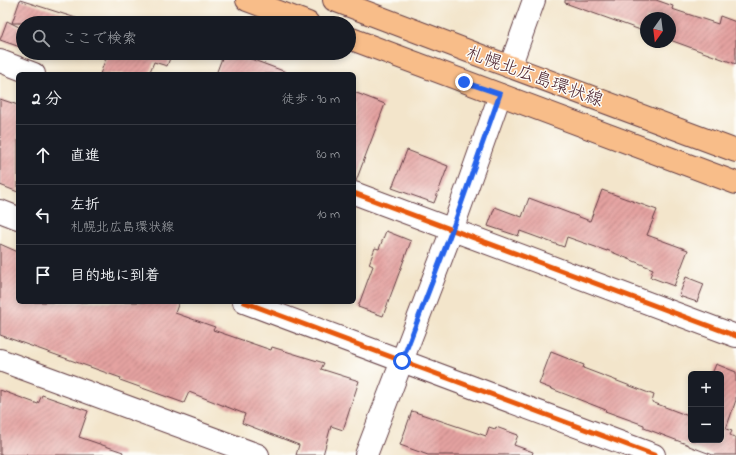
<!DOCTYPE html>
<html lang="ja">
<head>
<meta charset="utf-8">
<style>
	:root { --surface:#171b24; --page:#20242c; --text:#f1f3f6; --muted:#9ea1a6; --line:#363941 }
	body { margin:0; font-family:"Indie Flower","Klee One",sans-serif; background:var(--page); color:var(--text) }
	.controls { position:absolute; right:12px; bottom:12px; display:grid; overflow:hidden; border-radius:6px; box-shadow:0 2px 6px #0003 }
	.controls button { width:36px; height:36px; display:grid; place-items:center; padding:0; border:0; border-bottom:1px solid var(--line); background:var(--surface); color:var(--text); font:20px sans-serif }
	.compass { position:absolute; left:640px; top:12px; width:36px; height:36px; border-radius:50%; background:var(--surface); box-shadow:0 2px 6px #0003; rotate:194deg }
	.stop { position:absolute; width:12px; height:12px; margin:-9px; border:3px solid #2563eb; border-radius:50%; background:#fff }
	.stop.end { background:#2563eb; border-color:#fff; box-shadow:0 1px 4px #0008 }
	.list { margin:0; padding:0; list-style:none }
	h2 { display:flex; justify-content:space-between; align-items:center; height:52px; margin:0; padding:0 16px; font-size:17px }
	h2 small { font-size:13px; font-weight:400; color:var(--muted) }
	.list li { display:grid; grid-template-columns:26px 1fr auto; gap:12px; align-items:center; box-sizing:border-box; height:60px; padding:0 16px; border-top:1px solid var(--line) }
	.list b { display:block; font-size:15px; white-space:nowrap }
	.list p { margin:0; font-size:13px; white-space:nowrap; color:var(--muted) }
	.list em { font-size:13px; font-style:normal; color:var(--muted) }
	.icon { flex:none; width:22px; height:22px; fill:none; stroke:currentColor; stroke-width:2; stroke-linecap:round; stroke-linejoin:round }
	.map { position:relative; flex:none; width:736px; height:455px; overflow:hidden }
	.search { position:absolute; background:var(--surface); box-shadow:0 2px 6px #0003; left:16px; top:16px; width:340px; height:44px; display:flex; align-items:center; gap:10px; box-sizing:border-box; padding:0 14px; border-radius:22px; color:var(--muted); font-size:15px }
	.panel { position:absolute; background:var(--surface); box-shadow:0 2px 6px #0003; left:16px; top:72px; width:340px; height:232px; border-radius:6px }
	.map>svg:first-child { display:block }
	.building { fill:url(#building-hatch) }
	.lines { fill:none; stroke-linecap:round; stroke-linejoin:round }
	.minor-casing { stroke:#633d43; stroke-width:24 }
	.primary-casing { stroke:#633d43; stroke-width:24 }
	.minor { stroke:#fff; stroke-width:22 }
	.primary { stroke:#f8bd89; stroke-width:22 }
	.cycleway-casing { stroke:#fdfcf7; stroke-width:8 }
	.cycleway { stroke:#e8590c; stroke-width:5 }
	.route { stroke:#2563eb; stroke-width:5 }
	.labels { text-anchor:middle; stroke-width:3; stroke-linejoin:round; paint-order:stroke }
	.street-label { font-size:18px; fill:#4a1f2b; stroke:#fdfcf7 }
</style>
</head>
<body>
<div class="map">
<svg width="736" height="455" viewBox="0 0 736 455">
	<defs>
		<pattern id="building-hatch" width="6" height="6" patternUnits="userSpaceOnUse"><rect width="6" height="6" fill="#e4a2a0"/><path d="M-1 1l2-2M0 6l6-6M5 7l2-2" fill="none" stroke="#bb8383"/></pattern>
	</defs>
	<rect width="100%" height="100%" fill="#fdfcf7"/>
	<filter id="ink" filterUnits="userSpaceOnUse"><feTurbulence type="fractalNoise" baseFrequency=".025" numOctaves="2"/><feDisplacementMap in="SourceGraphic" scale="8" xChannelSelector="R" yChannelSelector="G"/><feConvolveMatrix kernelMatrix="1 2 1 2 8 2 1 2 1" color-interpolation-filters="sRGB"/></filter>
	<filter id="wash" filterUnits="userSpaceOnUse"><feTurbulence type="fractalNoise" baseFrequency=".012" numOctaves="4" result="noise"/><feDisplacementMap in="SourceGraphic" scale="16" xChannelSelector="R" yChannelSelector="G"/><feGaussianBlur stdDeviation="0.9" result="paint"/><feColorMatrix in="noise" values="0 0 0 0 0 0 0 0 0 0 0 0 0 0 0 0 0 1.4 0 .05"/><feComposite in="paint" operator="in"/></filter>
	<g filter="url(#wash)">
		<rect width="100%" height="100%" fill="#f3e5cb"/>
		<g id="blocks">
			<path class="building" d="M20 0 79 19V23H12Z
				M565 0H656L673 6 672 9 718 24 720 16 736 22V64L670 40V18H646V32L565 3Z
				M7 21 23 29V48L0 40Z
				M108 53H172L167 66 154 62 149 74H100Z
				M224 53H253L251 59 286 72V74H216Z
				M354 92 385 104 356 181H354Z
				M0 99 18 105V192L0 185Z
				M407 150 448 166 434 203 392 188Z
				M602 190 657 210 647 235 688 250 674 286 650 277 653 269 607 250V251L567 237 564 247 520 231 518 236 488 226 495 207 522 217 529 198 590 221Z
				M386 231 411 241 383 316 358 307 373 266 369 264 375 248 379 249Z
				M0 244 18 252V302H179L175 313 215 327 213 330 271 350 272 347 324 363 321 369 359 381 343 430 331 426 323 455H296L299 445 242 423 245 414 189 392 184 403 120 380 121 378 0 335Z
				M686 277 704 284 697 302 679 296Z
				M551 352 584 365 583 368 654 395 652 402 691 417V440H721V374H712L716 364 736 372V400L726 429 732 431 730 435 736 438V455H713L689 446V445L644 428V425L605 411 606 410 539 384Z
				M0 390 38 404 42 395 88 411 79 437 123 452 122 455H0Z
				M412 411 486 436 489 427 495 429 496 427 518 435 514 445 533 452 532 455H428L400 445Z"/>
		</g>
	</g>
	<g filter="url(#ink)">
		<use href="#blocks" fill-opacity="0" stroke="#633d43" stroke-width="1"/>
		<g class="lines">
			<g class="minor-casing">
				<path id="minor" d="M0 61 34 74
					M510 67 534 0
					M354 193 736 336
					M0 211 18 218
					M244 302 654 455
					M0 360 258 455
					M366 455 452 230 500 95"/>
			</g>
			<g class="primary-casing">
				<path id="primary" d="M247 0 308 23
					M334 0 476 54 736 151
					M349 38 736 183"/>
			</g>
			<use href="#minor" class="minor"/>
			<use href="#primary" class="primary"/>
			<g class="cycleway-casing">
				<path id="cycleway" d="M354 193 736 336
					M244 302 654 455"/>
			</g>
			<use href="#cycleway" class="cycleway"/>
		</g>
	</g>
	<g class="lines" filter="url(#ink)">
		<path class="route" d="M402 361 452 230 500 94 464 82"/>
	</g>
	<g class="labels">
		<g class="street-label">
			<text transform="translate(535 76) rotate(20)" y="6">札幌北広島環状線</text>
		</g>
	</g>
</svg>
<div class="controls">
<button>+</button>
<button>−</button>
</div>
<svg class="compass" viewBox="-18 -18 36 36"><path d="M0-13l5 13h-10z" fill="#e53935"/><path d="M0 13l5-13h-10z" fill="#9ea1a6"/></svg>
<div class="stop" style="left:402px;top:361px"></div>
<div class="stop end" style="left:464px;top:82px"></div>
<div class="search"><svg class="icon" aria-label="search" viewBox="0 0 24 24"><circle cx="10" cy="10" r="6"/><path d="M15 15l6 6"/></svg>ここで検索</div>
<section class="panel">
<h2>2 分<small>徒歩 · 90 m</small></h2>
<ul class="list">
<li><svg class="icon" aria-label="ahead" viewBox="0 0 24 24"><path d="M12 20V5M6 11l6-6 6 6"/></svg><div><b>直進</b></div><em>80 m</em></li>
<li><svg class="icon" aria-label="left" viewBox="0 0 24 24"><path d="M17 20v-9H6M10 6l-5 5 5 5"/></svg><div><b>左折</b><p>札幌北広島環状線</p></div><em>10 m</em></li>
<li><svg class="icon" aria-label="arrive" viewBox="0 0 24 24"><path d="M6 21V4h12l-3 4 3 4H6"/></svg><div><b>目的地に到着</b></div></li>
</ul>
</section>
</div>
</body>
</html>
